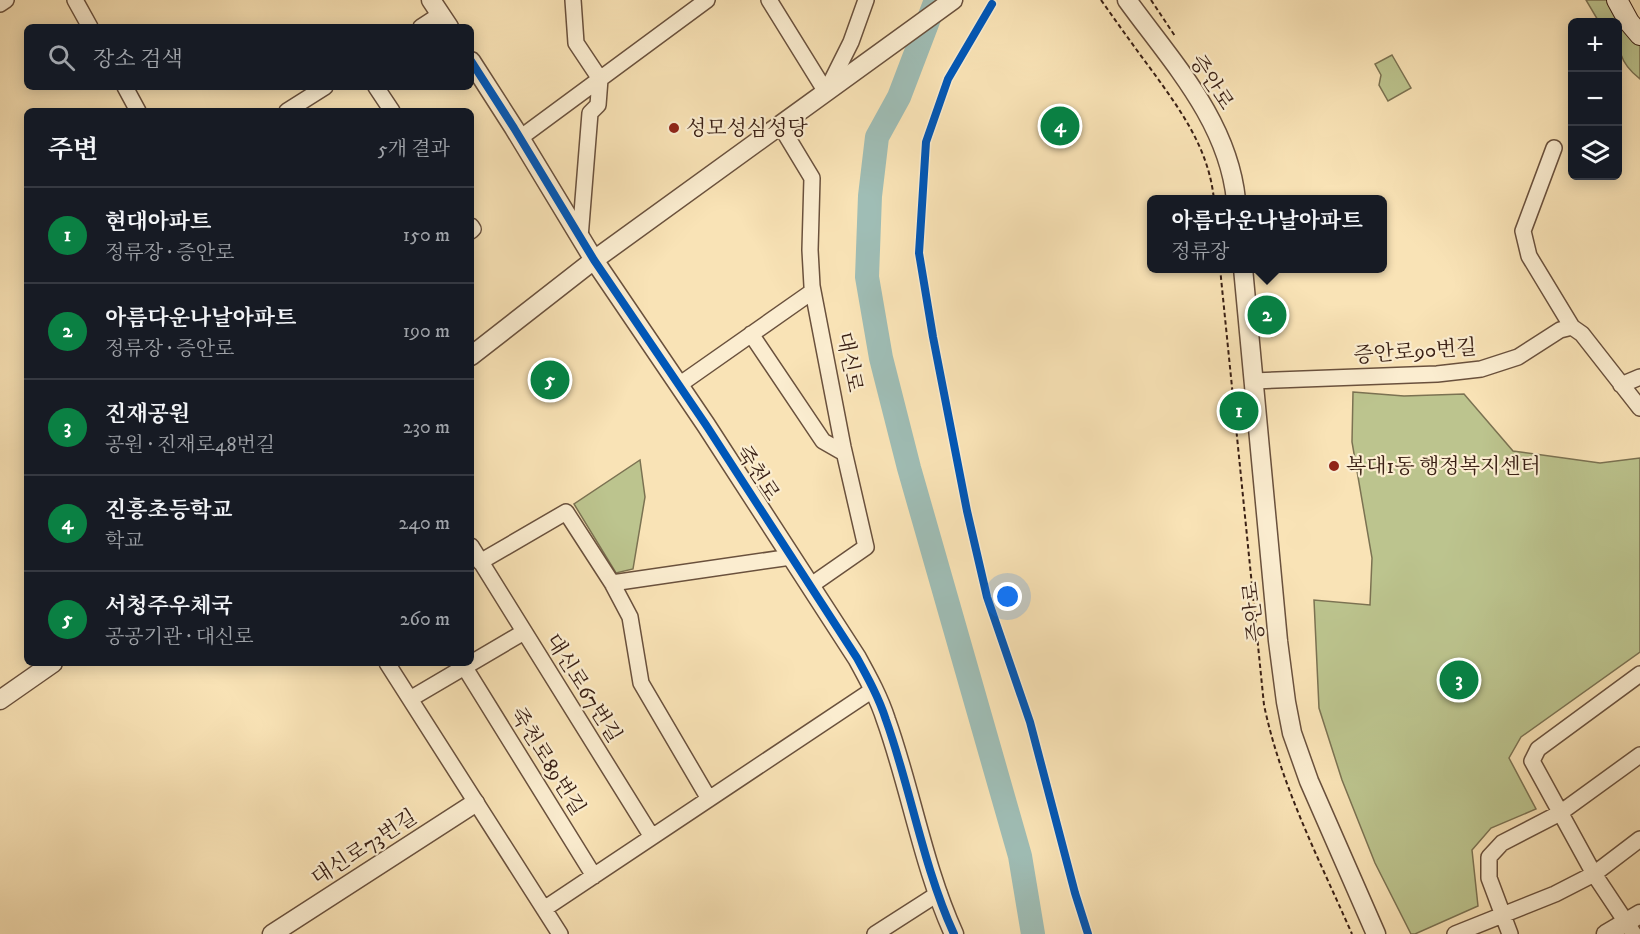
<!DOCTYPE html>
<html lang="ko">
<head>
<meta charset="utf-8">
<style>
	:root { --surface:#171b24; --page:#20242c; --text:#f1f3f6; --muted:#9ea1a6; --line:#363941; --accent:#0b8043 }
	body { margin:0; font-family:"IM FELL DW Pica","Noto Serif KR",serif; background:var(--page); color:var(--text) }
	.controls { position:absolute; right:18px; top:18px; display:grid; overflow:hidden; border-radius:9px; box-shadow:0 3px 15px #0003 }
	.controls button { width:54px; height:54px; display:grid; place-items:center; padding:0; border:0; border-bottom:2px solid var(--line); background:var(--surface); color:var(--text); font:30px sans-serif }
	.you { position:absolute; left:1008px; top:597px; width:21px; height:21px; margin:-15px; border:4px solid #fff; border-radius:50%; background:#1a73e8; box-shadow:0 0 0 9px #1a73e833 }
	.badge { display:grid; place-items:center; width:39px; height:39px; border-radius:50%; background:var(--accent); color:#fff; font-size:20px; font-weight:700 }
	.pin { position:absolute; translate:-50% -50%; border:3px solid #fff; box-shadow:0 2px 6px #0006 }
	.popup { position:absolute; left:1147px; top:195px; width:240px; height:78px; box-sizing:border-box; display:grid; place-content:center; border-radius:9px; background:var(--surface); filter:drop-shadow(0 2px 4px #0005); font-size:20px; white-space:nowrap; color:var(--muted) }
	.popup b { font-size:22px; color:var(--text) }
	.popup::after { content:''; position:absolute; left:50%; top:100%; margin-left:-12px; border:12px solid transparent; border-top-color:var(--surface) }
	.list { margin:0; padding:0; list-style:none }
	h2 { display:flex; justify-content:space-between; align-items:center; height:78px; margin:0; padding:0 24px; font-size:26px }
	h2 small { font-size:20px; font-weight:400; color:var(--muted) }
	.list li { display:grid; grid-template-columns:39px 1fr auto; gap:18px; align-items:center; box-sizing:border-box; height:96px; padding:0 24px; border-top:2px solid var(--line) }
	.list b { display:block; font-size:22px; white-space:nowrap }
	.list p { margin:0; font-size:20px; white-space:nowrap; color:var(--muted) }
	.list em { font-size:20px; font-style:normal; color:var(--muted) }
	.icon { flex:none; width:33px; height:33px; fill:none; stroke:currentColor; stroke-width:2; stroke-linecap:round; stroke-linejoin:round }
	.map { position:relative; flex:none; width:1640px; height:934px; overflow:hidden }
	.search { position:absolute; background:var(--surface); box-shadow:0 3px 15px #0003; left:24px; top:24px; width:450px; height:66px; display:flex; align-items:center; gap:15px; box-sizing:border-box; padding:0 21px; border-radius:9px; color:var(--muted); font-size:22px }
	.panel { position:absolute; background:var(--surface); box-shadow:0 3px 15px #0003; left:24px; top:108px; width:450px; height:558px; border-radius:9px }
	.map>svg:first-child { display:block }
	.green { fill:#bcc48e; stroke:#7b7252; stroke-width:1.5 }
	.lines { fill:none; stroke-linecap:round; stroke-linejoin:round }
	.river { stroke:#9fbdb5; stroke-width:24 }
	.minor-casing { stroke:#6a513d; stroke-width:18 }
	.tertiary-casing { stroke:#6a513d; stroke-width:21 }
	.secondary-casing { stroke:#3a2015; stroke-width:22 }
	.path { stroke:#3a2015; stroke-width:2; stroke-dasharray:4.5 3; stroke-linecap:butt }
	.minor { stroke:#fbedd0; stroke-width:15 }
	.tertiary { stroke:#fbedd0; stroke-width:18 }
	.secondary { stroke:#fbedd0; stroke-width:20 }
	.cycleway-casing { stroke:#fbedd0; stroke-width:11 }
	.cycleway { stroke:#0057b8; stroke-width:8 }
	.poi-dot { fill:#8f2418; stroke:#fbedd0; stroke-width:2 }
	.labels { text-anchor:middle; stroke-width:4.5; stroke-linejoin:round; paint-order:stroke }
	.street-label { font-size:21px; fill:#3a2015; stroke:#fbedd0 }
	.poi-label { font-size:21px; fill:#3a2015; stroke:#fbedd0; text-anchor:start }
</style>
</head>
<body>
<div class="map">
<svg width="1640" height="934" viewBox="0 0 1640 934">
	<rect width="100%" height="100%" fill="#f9e3b6"/>
	<filter id="stains"><feTurbulence type="fractalNoise" baseFrequency=".00333" numOctaves="4"/><feColorMatrix values="0 0 0 0 .2 0 0 0 0 .09 0 0 0 0 .02 0 0 0 .5 -.17"/></filter>
	<radialGradient id="worn" r=".72"><stop offset=".6" stop-color="#630" stop-opacity="0"/><stop offset="1" stop-color="#630" stop-opacity=".3"/></radialGradient>
	<path class="green" d="M1586 0H1608L1612 12 1640 46V79C1618 62 1618 48 1618 22H1599Z
		M1392 55 1411 88 1388 101 1379 85 1381 75 1375 64Z
		M1353 392 1404 396 1464 394 1513 451 1600 463 1640 458V652L1521 737 1509 758 1536 809 1491 828 1472 850 1478 906 1415 934H1411L1375 863 1342 780 1319 708 1314 600 1370 605 1372 558 1352 442Z
		M640 460 645 497 633 569 616 573 574 504Z"/>
	<g class="lines">
		<path class="river" d="M936 0 899 97 877 137 870 196 867 277 881 358 909 468 1020 856 1033 934"/>
		<g class="minor-casing">
			<path id="minor" d="M75 0 90 27
				M573 0 576 43 600 79 598 105 590 113 580 238
				M769 0 826 92
				M0 4 6 0
				M421 27 441 14
				M125 87 138 111
				M376 87 392 111
				M826 92 851 42 866 0
				M287 111 325 87
				M780 125 812 178 810 250 812 286 843 447 866 547 810 586
				M520 138 707 0
				M1554 148 1523 231 1529 256 1572 327
				M471 226 473 229 471 231
				M751 334 823 441 844 453
				M1253 381 1437 374 1481 369 1518 357 1560 330 1572 327 1582 334 1640 408
				M679 385 813 291
				M1621 385 1640 377
				M471 546 652 837
				M480 562 566 512 612 583 630 617 641 683 709 799
				M612 583 791 557
				M387 663 560 934
				M462 663 594 876
				M410 699 524 632
				M544 909 874 689
				M875 934 939 893
				M1455 934 1555 894 1594 874 1640 839
				M1510 934 1489 878V857L1502 843 1560 813 1640 755
				M1634 934 1594 874 1532 761 1538 749 1640 674"/>
		</g>
		<g class="tertiary-casing">
			<path id="tertiary" d="M431 0 449 27
				M1127 0C1172 62 1228 121 1236 200
				M471 61 514 128 594 260 706 425 857 658C868 678 879 698 886 720 911 790 923 866 954 934
				M1243 268 1278 641 1286 702 1292 733 1309 781 1376 934
				M471 356 594 260 953 0
				M0 700 53 663
				M272 934 475 803
				M1606 934 1640 914"/>
		</g>
		<g class="secondary-casing">
			<path id="secondary" d="M1617 0 1629 22 1640 35"/>
		</g>
		<path class="path" d="M1101 0C1118 24 1135 48 1153 72 1181 111 1209 149 1214 200
			M1151 0 1175 36
			M992 4 998 0
			M1220 268 1264 705C1281 786 1319 859 1352 934"/>
		<use href="#minor" class="minor"/>
		<use href="#tertiary" class="tertiary"/>
		<use href="#secondary" class="secondary"/>
		<g class="cycleway-casing">
			<path id="cycleway" d="M992 4 948 79 926 142 919 253 933 337 967 511 987 597 1030 722 1075 893 1088 934
				M471 61 514 128 594 260 706 425 857 658C868 678 879 698 886 720 911 790 923 866 954 934"/>
		</g>
		<use href="#cycleway" class="cycleway"/>
	</g>
	<g class="poi-dot">
		<circle cx="674" cy="128" r="6"/>
		<circle cx="1334" cy="466" r="6"/>
	</g>
	<g class="labels">
		<g class="street-label">
			<text transform="translate(1212 82) rotate(57)" y="7">증안로</text>
			<text transform="translate(1415 351) rotate(-4)" y="7">증안로90번길</text>
			<text transform="translate(850 362) rotate(79)" y="7">대신로</text>
			<text transform="translate(758 473) rotate(57)" y="7">죽천로</text>
			<text transform="translate(1253 612) rotate(-96)" y="7">증안로</text>
			<text transform="translate(584 688) rotate(58)" y="7">대신로67번길</text>
			<text transform="translate(548 761) rotate(58)" y="7">죽천로89번길</text>
			<text transform="translate(364 847) rotate(-33)" y="7">대신로73번길</text>
		</g>
		<g class="poi-label">
			<text x="686" y="135">성모성심성당</text>
			<text x="1346" y="473">복대1동 행정복지센터</text>
		</g>
	</g>
	<rect width="100%" height="100%" filter="url(#stains)"/>
	<rect width="100%" height="100%" fill="url(#worn)"/>
</svg>
<div class="controls">
<button>+</button>
<button>−</button>
<button><svg class="icon" aria-label="layers" viewBox="0 0 24 24"><path d="M12 4l9 5-9 5-9-5zM3 14l9 5 9-5"/></svg></button>
</div>
<div class="you"></div>
<div class="pin badge" style="left:1239px;top:411px">1</div>
<div class="pin badge" style="left:1267px;top:315px">2</div>
<div class="popup"><b>아름다운나날아파트</b>정류장</div>
<div class="pin badge" style="left:1459px;top:680px">3</div>
<div class="pin badge" style="left:1060px;top:126px">4</div>
<div class="pin badge" style="left:550px;top:380px">5</div>
<div class="search"><svg class="icon" aria-label="search" viewBox="0 0 24 24"><circle cx="10" cy="10" r="6"/><path d="M15 15l6 6"/></svg>장소 검색</div>
<section class="panel">
<h2>주변<small>5개 결과</small></h2>
<ul class="list">
<li><span class="badge">1</span><div><b>현대아파트</b><p>정류장 · 증안로</p></div><em>150 m</em></li>
<li><span class="badge">2</span><div><b>아름다운나날아파트</b><p>정류장 · 증안로</p></div><em>190 m</em></li>
<li><span class="badge">3</span><div><b>진재공원</b><p>공원 · 진재로48번길</p></div><em>230 m</em></li>
<li><span class="badge">4</span><div><b>진흥초등학교</b><p>학교</p></div><em>240 m</em></li>
<li><span class="badge">5</span><div><b>서청주우체국</b><p>공공기관 · 대신로</p></div><em>260 m</em></li>
</ul>
</section>
</div>
</body>
</html>
